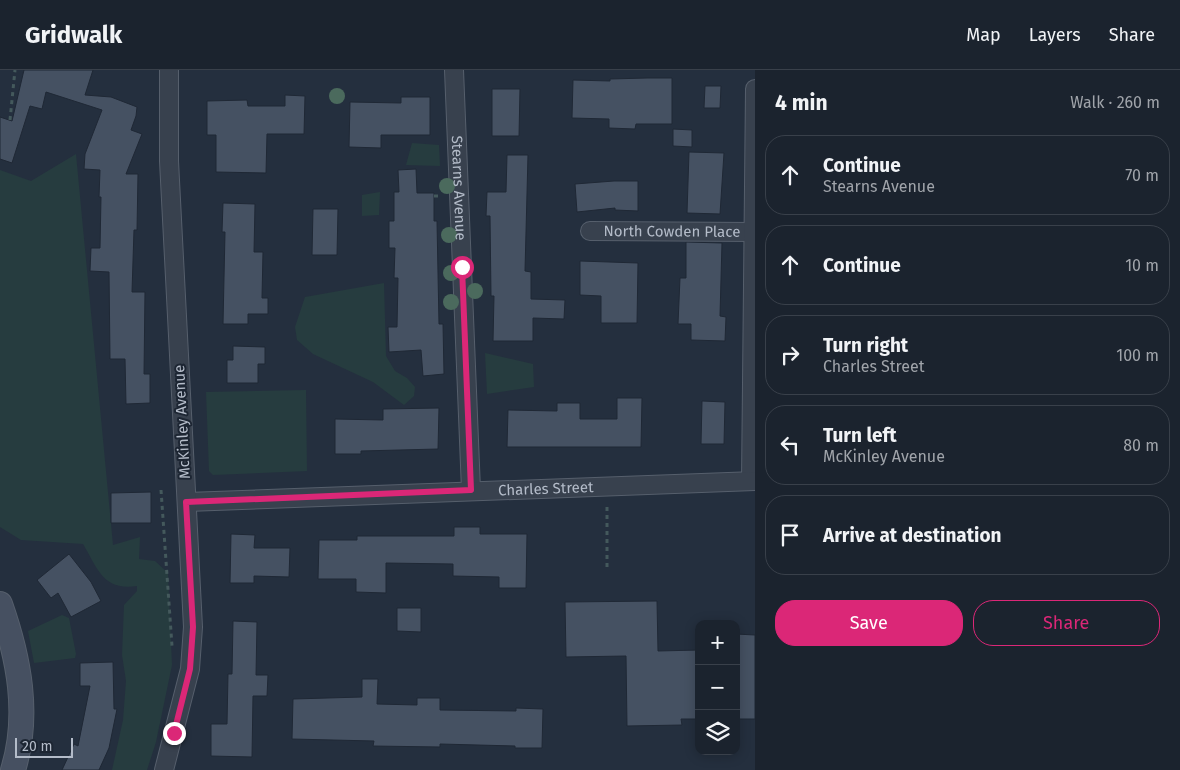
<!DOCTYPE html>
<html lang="en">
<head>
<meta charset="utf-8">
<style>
	:root { --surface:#1b232e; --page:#242b36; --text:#f1f3f6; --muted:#a0a4aa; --line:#39404a; --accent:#db2777 }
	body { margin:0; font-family:"Fira Sans",sans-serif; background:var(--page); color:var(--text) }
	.controls { position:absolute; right:15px; bottom:15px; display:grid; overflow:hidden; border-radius:10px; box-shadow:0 2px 12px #0003 }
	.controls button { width:45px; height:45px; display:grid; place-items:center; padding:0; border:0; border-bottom:1px solid var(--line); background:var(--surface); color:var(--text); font:25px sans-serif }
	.scale { position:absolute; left:15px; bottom:12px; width:58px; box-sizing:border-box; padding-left:5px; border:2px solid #b4bcc9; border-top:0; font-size:14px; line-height:18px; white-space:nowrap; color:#b4bcc9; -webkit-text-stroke:4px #1d2633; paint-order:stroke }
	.stop { position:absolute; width:15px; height:15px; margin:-11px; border:4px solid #db2777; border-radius:50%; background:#fff }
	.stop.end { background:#db2777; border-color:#fff; box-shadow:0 1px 5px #0008 }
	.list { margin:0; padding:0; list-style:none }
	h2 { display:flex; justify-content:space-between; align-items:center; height:65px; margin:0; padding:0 20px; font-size:21px }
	h2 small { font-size:16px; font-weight:400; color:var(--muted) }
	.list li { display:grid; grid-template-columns:32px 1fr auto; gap:15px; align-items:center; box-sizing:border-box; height:80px; margin:0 10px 10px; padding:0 10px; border:1px solid var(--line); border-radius:20px }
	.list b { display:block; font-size:19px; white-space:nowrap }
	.list p { margin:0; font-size:16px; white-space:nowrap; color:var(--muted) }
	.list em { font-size:16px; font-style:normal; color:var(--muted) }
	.actions { display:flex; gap:10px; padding:15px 20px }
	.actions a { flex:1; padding:11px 0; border:1px solid var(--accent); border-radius:20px; text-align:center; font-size:18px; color:var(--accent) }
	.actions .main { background:var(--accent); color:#fff }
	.icon { flex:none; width:28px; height:28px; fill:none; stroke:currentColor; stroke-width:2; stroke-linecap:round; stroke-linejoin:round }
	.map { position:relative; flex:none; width:755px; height:700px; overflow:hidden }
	header { display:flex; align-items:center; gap:30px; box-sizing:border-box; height:70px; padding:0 25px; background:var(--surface); border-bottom:1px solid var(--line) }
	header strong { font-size:24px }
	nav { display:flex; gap:28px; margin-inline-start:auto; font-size:18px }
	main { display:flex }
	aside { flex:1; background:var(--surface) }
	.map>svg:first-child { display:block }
	.green { fill:#263c3f }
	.building { fill:#455162; stroke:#1f2835 }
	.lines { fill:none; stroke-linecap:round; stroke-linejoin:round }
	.street-casing { stroke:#565f6c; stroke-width:20 }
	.secondary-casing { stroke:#565f6c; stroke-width:26 }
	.path { stroke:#44595c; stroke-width:3; stroke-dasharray:4 4; stroke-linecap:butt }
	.street { stroke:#38414e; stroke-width:18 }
	.secondary { stroke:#465061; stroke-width:24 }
	.tree { fill:#4b6a5d }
	.route { stroke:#db2777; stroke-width:6 }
	.labels { text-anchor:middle; stroke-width:4; stroke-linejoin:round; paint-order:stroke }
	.street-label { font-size:15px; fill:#b4bcc9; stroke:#1d2633 }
</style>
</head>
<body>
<header>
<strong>Gridwalk</strong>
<nav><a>Map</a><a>Layers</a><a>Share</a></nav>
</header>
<main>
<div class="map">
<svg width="755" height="700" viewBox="0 0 755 700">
	<rect width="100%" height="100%" fill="#242f3e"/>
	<path class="green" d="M412 73 439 75 440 96 406 95Z
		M76 84 113 475 140 467 139 489 155 491 168 503 172 595 156 672 147 700H112L123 650 126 611 122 585 124 535 137 521V516C103 521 98 499 83 474L21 470 0 457V100L31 111Z
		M380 122 379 145 362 146V125Z
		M384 213 386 286 395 301 407 308 415 317 414 326 404 335 373 312 313 284 297 270 295 257 305 227Z
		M485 283 533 294 534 317 487 324Z
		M306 320 307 401 213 405 209 401 206 322Z
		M62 545 69 548 76 584 75 588 34 593 28 561Z"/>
	<path class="building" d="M24 0H93L85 25 111 27 137 37 136 46 131 60 142 64 126 104H138L137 160H134L132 222H145L144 304H150V333L126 334 125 289H110L109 202 90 201 91 178H100L101 127H99L100 100 84 99 85 84 102 40 46 22 42 39 30 36 12 93 0 89V47L12 51Z
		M647 8H672V54H636L635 59 609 58V49L572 48 573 10 610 11V9Z
		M705 16H721L720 38H704Z
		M492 19H520L519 66H492Z
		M285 25 305 26 304 64H267L266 103 216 102V65H207V31L247 30 248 36H285Z
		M401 27H430V65H381V78L349 77 350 32 401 33Z
		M673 59 692 60V77L673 76Z
		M689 82 724 83 720 144 687 143Z
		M507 85H528L525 201 531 202V229L565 230 564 249 533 248V271H493L494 226H491L490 146H486L487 122H506Z
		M416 99 417 123H434V151H437L439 254H443L444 304 423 306 421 280 389 282 388 257H397L398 208H394L395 178H389V151H394V122H399L398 100Z
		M614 111H638V141L615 140V138L577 142 575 114Z
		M223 133 255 134 254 182H263L262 228H268V244H248V254H223L225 162H222Z
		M313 139H338L337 185H312Z
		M686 172 722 173 720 246 726 247 725 271 691 270V254H678L680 208H686Z
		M580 191 638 193 637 253H601V226L580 225Z
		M233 276 265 277V294H258V313H227V290H233Z
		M617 328H642L641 377H507L508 340 557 341V333H580V349H617Z
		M702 331 725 332 724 374H701Z
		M439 338 438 379 361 381V384H335V349L383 350V339Z
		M151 422V453H111V423Z
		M454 457H480V464H527L526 518H499V507L453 506V494L386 493V523L356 522V509H318L319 470H357V466H454Z
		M231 464 255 465 254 478H290L289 507 254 506V513H230Z
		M69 484 91 512 101 531 71 547 58 523 51 528 37 510Z
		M657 531 658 581 699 580V649H681L682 655 627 656 626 586 566 587 565 532Z
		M397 538H421V562L397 561Z
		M233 551 257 552 256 605H268L267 626H253L252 687 211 686V654H227L228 604H232Z
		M736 564 755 565V649H736Z
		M113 592 114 639H117L109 678 99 700H62L74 674 78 676 90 616H80V593Z
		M362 609H378L377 634 417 635V628H440V640L516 641V638L543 639 542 678H515V676L440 674V677L373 676 374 671 292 669 293 629 362 627Z"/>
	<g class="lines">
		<g class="street-casing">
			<g id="street">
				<path id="s1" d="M454 0 471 420"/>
				<path id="s2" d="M590 161 754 162"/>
				<path d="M751 411 755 19"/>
				<path id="s3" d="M187 432 755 411"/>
				<path d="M164 700 190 599 193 557 169 91V0"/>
			</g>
		</g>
		<g class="secondary-casing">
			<path id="secondary" d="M0 534C19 588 30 645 13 700"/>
		</g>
		<path class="path" d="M10 50 15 0
			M434 126H442
			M161 420 172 576
			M607 437V497"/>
		<use href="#street" class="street"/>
		<use href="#secondary" class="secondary"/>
	</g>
	<g class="tree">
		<circle cx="337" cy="26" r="8"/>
		<circle cx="447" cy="116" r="8"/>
		<circle cx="449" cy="165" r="8"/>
		<circle cx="451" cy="203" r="8"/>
		<circle cx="475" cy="221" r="8"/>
		<circle cx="451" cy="232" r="8"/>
	</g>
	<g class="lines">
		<path class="route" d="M174 663 190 599 193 557 186 432 471 420 462 197"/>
	</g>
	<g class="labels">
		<g class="street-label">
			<text dy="5" stroke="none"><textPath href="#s1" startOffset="118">Stearns Avenue</textPath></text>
			<text dy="5" stroke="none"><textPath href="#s2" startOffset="82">North Cowden Place</textPath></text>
			<text transform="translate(182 352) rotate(-93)" y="5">McKinley Avenue</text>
			<text dy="5" stroke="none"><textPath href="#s3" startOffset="359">Charles Street</textPath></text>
		</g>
	</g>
</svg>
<div class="controls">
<button>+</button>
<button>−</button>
<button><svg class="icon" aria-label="layers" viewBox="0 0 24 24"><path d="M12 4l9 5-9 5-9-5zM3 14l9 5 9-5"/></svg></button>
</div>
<div class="scale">20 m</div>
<div class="stop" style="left:462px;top:197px"></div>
<div class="stop end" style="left:174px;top:663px"></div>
</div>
<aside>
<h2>4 min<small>Walk · 260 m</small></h2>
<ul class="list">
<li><svg class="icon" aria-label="ahead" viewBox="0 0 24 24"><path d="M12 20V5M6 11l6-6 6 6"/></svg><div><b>Continue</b><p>Stearns Avenue</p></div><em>70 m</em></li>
<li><svg class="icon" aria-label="ahead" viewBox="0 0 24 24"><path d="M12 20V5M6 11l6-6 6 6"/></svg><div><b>Continue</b></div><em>10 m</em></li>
<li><svg class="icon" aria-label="right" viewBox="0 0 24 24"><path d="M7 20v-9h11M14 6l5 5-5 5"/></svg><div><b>Turn right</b><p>Charles Street</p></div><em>100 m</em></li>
<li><svg class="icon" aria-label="left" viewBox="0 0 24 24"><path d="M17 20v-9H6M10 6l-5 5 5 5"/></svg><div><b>Turn left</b><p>McKinley Avenue</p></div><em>80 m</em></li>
<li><svg class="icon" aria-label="arrive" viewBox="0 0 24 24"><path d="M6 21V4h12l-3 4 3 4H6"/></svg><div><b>Arrive at destination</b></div></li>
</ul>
<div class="actions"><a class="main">Save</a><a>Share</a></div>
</aside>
</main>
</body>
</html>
